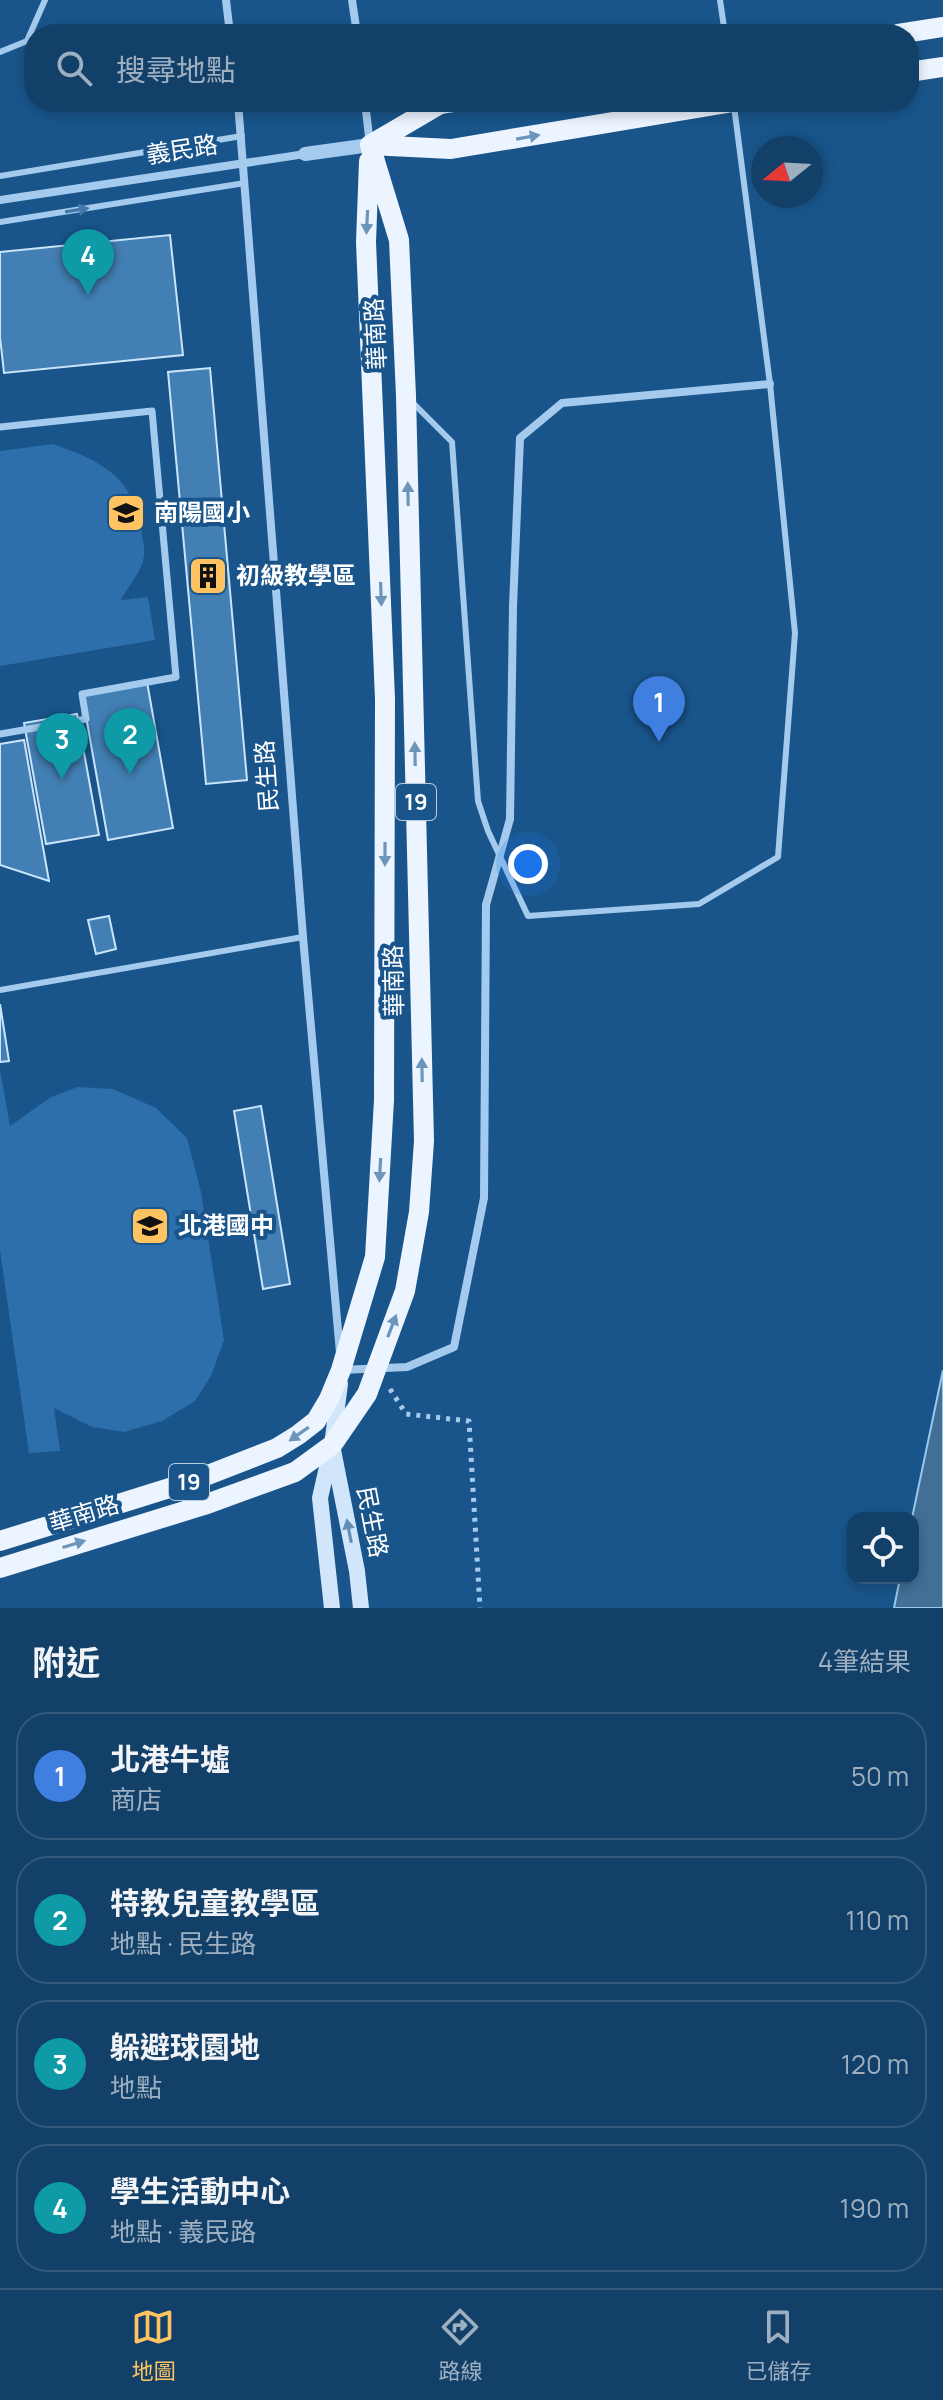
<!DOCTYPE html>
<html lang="zh-TW">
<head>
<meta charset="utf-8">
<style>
	:root { --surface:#134068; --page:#1c476e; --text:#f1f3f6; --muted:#9dafc0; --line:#32597c; --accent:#ffc461 }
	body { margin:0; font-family:Manrope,"Noto Sans TC",sans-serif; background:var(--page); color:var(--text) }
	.controls { position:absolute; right:24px; bottom:24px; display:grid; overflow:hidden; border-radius:16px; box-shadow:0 4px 12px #0003 }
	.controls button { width:72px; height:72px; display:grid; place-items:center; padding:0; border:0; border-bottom:2px solid var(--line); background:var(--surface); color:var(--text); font:40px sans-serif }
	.compass { position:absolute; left:751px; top:136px; width:72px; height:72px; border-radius:50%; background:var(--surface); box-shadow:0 4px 12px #0003; rotate:252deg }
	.you { position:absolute; left:528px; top:864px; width:28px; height:28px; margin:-20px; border:6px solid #fff; border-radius:50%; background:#1a73e8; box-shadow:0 0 0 12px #1a73e833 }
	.badge { display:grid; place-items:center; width:52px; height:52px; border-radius:50%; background:var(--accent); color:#fff; font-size:26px; font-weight:700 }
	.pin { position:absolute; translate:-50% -66px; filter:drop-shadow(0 2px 4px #0008) }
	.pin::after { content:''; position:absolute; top:42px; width:28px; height:24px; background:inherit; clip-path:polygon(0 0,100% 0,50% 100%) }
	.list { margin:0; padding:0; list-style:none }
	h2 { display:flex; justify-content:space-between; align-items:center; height:104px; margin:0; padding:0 32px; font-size:34px }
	h2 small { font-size:26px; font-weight:400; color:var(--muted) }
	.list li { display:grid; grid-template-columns:52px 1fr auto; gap:24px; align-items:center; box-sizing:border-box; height:128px; margin:0 16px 16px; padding:0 16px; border:2px solid var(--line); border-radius:32px }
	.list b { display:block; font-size:30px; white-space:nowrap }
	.list p { margin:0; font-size:26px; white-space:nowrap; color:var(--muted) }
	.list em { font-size:26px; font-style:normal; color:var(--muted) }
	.icon { flex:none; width:44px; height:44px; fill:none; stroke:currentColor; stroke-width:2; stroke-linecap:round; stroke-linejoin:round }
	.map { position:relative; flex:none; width:943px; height:1608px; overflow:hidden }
	.search { position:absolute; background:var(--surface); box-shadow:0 4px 12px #0003; left:24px; right:24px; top:24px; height:88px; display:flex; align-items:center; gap:20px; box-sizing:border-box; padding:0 28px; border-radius:32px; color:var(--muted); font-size:30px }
	.sheet { height:680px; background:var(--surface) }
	nav { display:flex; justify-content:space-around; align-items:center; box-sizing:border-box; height:112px; border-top:2px solid var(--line); background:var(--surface); font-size:22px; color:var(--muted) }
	nav a { display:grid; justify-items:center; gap:4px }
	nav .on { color:var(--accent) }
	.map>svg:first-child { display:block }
	.green { fill:#2c6faa }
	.water { fill:#436e96; stroke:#96c8f0; stroke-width:2 }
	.building { fill:#427fb4; stroke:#cae4fa; stroke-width:2 }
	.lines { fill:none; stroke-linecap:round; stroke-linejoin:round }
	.path { stroke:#a4cbee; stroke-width:5; stroke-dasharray:4 6; stroke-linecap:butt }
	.service { stroke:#a4cbee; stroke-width:6 }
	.pedestrian { stroke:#a4cbee; stroke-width:7 }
	.minor { stroke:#a4cbee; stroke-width:8 }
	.tertiary { stroke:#a4cbee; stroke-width:14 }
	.secondary { stroke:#d1e6fa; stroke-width:16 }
	.primary { stroke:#ebf4ff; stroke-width:20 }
	.minor-bridge { stroke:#a4cbee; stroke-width:8 }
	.oneway { fill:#6d95b9 }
	.oneway2 { fill:#4378a9 }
	.oneway3 { fill:#638fb7 }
	.labels { text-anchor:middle; stroke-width:8; stroke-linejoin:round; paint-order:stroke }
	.shield { fill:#19558b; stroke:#baccdc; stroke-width:2 }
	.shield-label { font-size:22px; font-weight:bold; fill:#fff }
	.street-label { font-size:24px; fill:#fff; stroke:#19558b }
	.poi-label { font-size:24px; font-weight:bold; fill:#fff; stroke:#19558b; text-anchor:start }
</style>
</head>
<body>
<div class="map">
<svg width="943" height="1608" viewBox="0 0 943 1608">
	<rect width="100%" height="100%" fill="#19558b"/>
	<path class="green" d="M53 444C100 461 133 475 141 530 142 537 145 547 144 555 143 570 128 587 121 600L148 597 155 640 0 666V451Z
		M0 1070 10 1126 51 1097 78 1087 113 1089 156 1108 187 1138 201 1192 224 1340 211 1376 195 1401 162 1421 124 1432 92 1427 54 1408 60 1451 29 1453 0 1250Z"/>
	<path class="water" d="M943 1370V1608H894L900 1578H913L912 1518Z"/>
	<path class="building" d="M170 235 183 355 4 373 0 337V252Z
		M210 368 247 780 206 784 168 372Z
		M147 682 173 828 108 840 82 694Z
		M77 714 99 835 46 844 24 723Z
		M24 740 49 881 0 865V744Z
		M109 916 116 949 96 954 88 920Z
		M0 1004 9 1061 0 1062Z
		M261 1106 290 1284 263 1289 234 1111Z"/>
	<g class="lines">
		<path class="path" d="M390 1389 406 1414 469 1421 480 1608"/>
		<path class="service" d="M720 0 725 34
			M0 52 27 41 45 0
			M0 176 242 136
			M0 222 245 183
			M412 402 452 442 478 801 488 831 528 916 699 904 778 857 795 633 770 384 734 106
			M0 990 303 937"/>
		<path class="pedestrian" d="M0 427 152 411 176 677 82 694 86 719 0 734"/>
		<path class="minor" d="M226 0 230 34
			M352 0 357 34
			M238 102 303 937 340 1353
			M365 102 370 145
			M510 819 513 606 520 438 562 403 770 384
			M341 1370 407 1367 454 1347 484 1198 486 905"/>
		<path class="tertiary" d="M305 154 370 145"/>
		<path class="secondary" d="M333 1450 357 1571 361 1608
			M332 1608 320 1498 332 1445 340 1384"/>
		<path class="primary" d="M898 34 943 27
			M909 72 943 67
			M370 145 451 149 733 102
			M370 145 440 104 453 102
			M0 1541 195 1480 277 1448 298 1435 316 1421 329 1399 341 1370 375 1257 384 1100 385 699 366 242 369 161
			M0 1568 204 1505 295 1472 332 1445 367 1394 405 1291 419 1212 424 1141 406 396 399 240 370 145"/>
		<path class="minor-bridge" d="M0 200 305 154
			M486 905 510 819"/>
	</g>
	<defs><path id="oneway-solid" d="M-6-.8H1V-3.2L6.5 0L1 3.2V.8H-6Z" transform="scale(2)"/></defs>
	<g class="oneway">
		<use href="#oneway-solid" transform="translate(528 137) rotate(-10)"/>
		<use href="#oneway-solid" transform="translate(367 222) rotate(93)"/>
		<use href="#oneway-solid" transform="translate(408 494) rotate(-91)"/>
		<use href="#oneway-solid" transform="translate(381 594) rotate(88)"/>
		<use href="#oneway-solid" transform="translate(415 754) rotate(-91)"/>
		<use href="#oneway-solid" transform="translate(385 854) rotate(90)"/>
		<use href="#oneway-solid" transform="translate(422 1070) rotate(-91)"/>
		<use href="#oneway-solid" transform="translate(380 1170) rotate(93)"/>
		<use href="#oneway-solid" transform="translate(392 1326) rotate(-69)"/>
		<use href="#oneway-solid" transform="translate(299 1434) rotate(145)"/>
		<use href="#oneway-solid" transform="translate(74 1544) rotate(-17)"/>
	</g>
	<use class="oneway2" href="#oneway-solid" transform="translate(77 210) rotate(-9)"/>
	<use class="oneway3" href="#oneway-solid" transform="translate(349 1531) rotate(-101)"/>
	<defs>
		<g id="school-square" transform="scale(2)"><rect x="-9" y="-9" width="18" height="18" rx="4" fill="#ffc461" stroke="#19558b"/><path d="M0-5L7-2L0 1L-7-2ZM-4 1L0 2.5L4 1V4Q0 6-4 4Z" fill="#111"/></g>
		<g id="building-square" transform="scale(2)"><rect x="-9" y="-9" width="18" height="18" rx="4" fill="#ffc461" stroke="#19558b"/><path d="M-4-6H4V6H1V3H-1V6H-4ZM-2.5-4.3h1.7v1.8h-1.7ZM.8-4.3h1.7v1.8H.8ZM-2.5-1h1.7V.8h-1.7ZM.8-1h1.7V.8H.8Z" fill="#111"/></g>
	</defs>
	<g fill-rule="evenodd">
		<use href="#school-square" x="126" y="513"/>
		<use href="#building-square" x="208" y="576"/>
		<use href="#school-square" x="150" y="1226"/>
	</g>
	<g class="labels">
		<g class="shield">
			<rect x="396" y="784" width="40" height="36" rx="6"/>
			<rect x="169" y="1464" width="40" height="36" rx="6"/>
		</g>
		<g class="shield-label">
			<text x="416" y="810">19</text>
			<text x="189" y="1490">19</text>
		</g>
		<g class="street-label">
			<text transform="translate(182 150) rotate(-9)" y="8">義民路</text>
			<text transform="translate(376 334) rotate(-93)" y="8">華南路</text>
			<text transform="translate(267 776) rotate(-94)" y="8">民生路</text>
			<text transform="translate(394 981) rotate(-91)" y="8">華南路</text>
			<text transform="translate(84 1514) rotate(-17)" y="8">華南路</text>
			<text transform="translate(372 1522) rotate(79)" y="8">民生路</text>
		</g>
		<g class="poi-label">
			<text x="154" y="521">南陽國小</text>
			<text x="236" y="584">初級教學區</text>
			<text x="178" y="1234">北港國中</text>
		</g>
	</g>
</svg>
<div class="controls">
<button><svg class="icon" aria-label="locate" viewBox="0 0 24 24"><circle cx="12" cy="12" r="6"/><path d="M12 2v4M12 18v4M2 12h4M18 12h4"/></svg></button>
</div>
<svg class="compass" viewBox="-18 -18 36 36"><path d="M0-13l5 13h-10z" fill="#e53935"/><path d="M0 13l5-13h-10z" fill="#9dafc0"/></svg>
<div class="you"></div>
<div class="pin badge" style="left:659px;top:742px;background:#3f7fe0">1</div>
<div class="pin badge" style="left:130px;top:774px;background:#0f9aa8">2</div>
<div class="pin badge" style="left:62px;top:779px;background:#0f9aa8">3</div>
<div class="pin badge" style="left:88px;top:295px;background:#0f9aa8">4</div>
<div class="search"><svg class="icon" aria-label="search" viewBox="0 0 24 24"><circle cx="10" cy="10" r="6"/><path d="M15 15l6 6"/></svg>搜尋地點</div>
</div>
<section class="sheet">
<h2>附近<small>4筆結果</small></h2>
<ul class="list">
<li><span class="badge" style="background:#3f7fe0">1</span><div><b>北港牛墟</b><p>商店</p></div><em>50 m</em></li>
<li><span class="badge" style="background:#0f9aa8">2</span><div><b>特教兒童教學區</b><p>地點 · 民生路</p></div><em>110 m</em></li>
<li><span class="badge" style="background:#0f9aa8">3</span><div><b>躲避球園地</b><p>地點</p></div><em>120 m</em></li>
<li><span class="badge" style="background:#0f9aa8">4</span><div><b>學生活動中心</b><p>地點 · 義民路</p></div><em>190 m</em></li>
</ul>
</section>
<nav>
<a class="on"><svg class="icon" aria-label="map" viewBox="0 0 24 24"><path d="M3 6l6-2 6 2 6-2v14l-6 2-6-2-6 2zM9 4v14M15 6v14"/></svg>地圖</a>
<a><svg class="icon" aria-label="directions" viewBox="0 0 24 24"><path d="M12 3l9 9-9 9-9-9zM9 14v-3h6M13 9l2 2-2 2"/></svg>路線</a>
<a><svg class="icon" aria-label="saved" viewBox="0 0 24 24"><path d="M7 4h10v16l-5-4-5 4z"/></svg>已儲存</a>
</nav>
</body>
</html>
